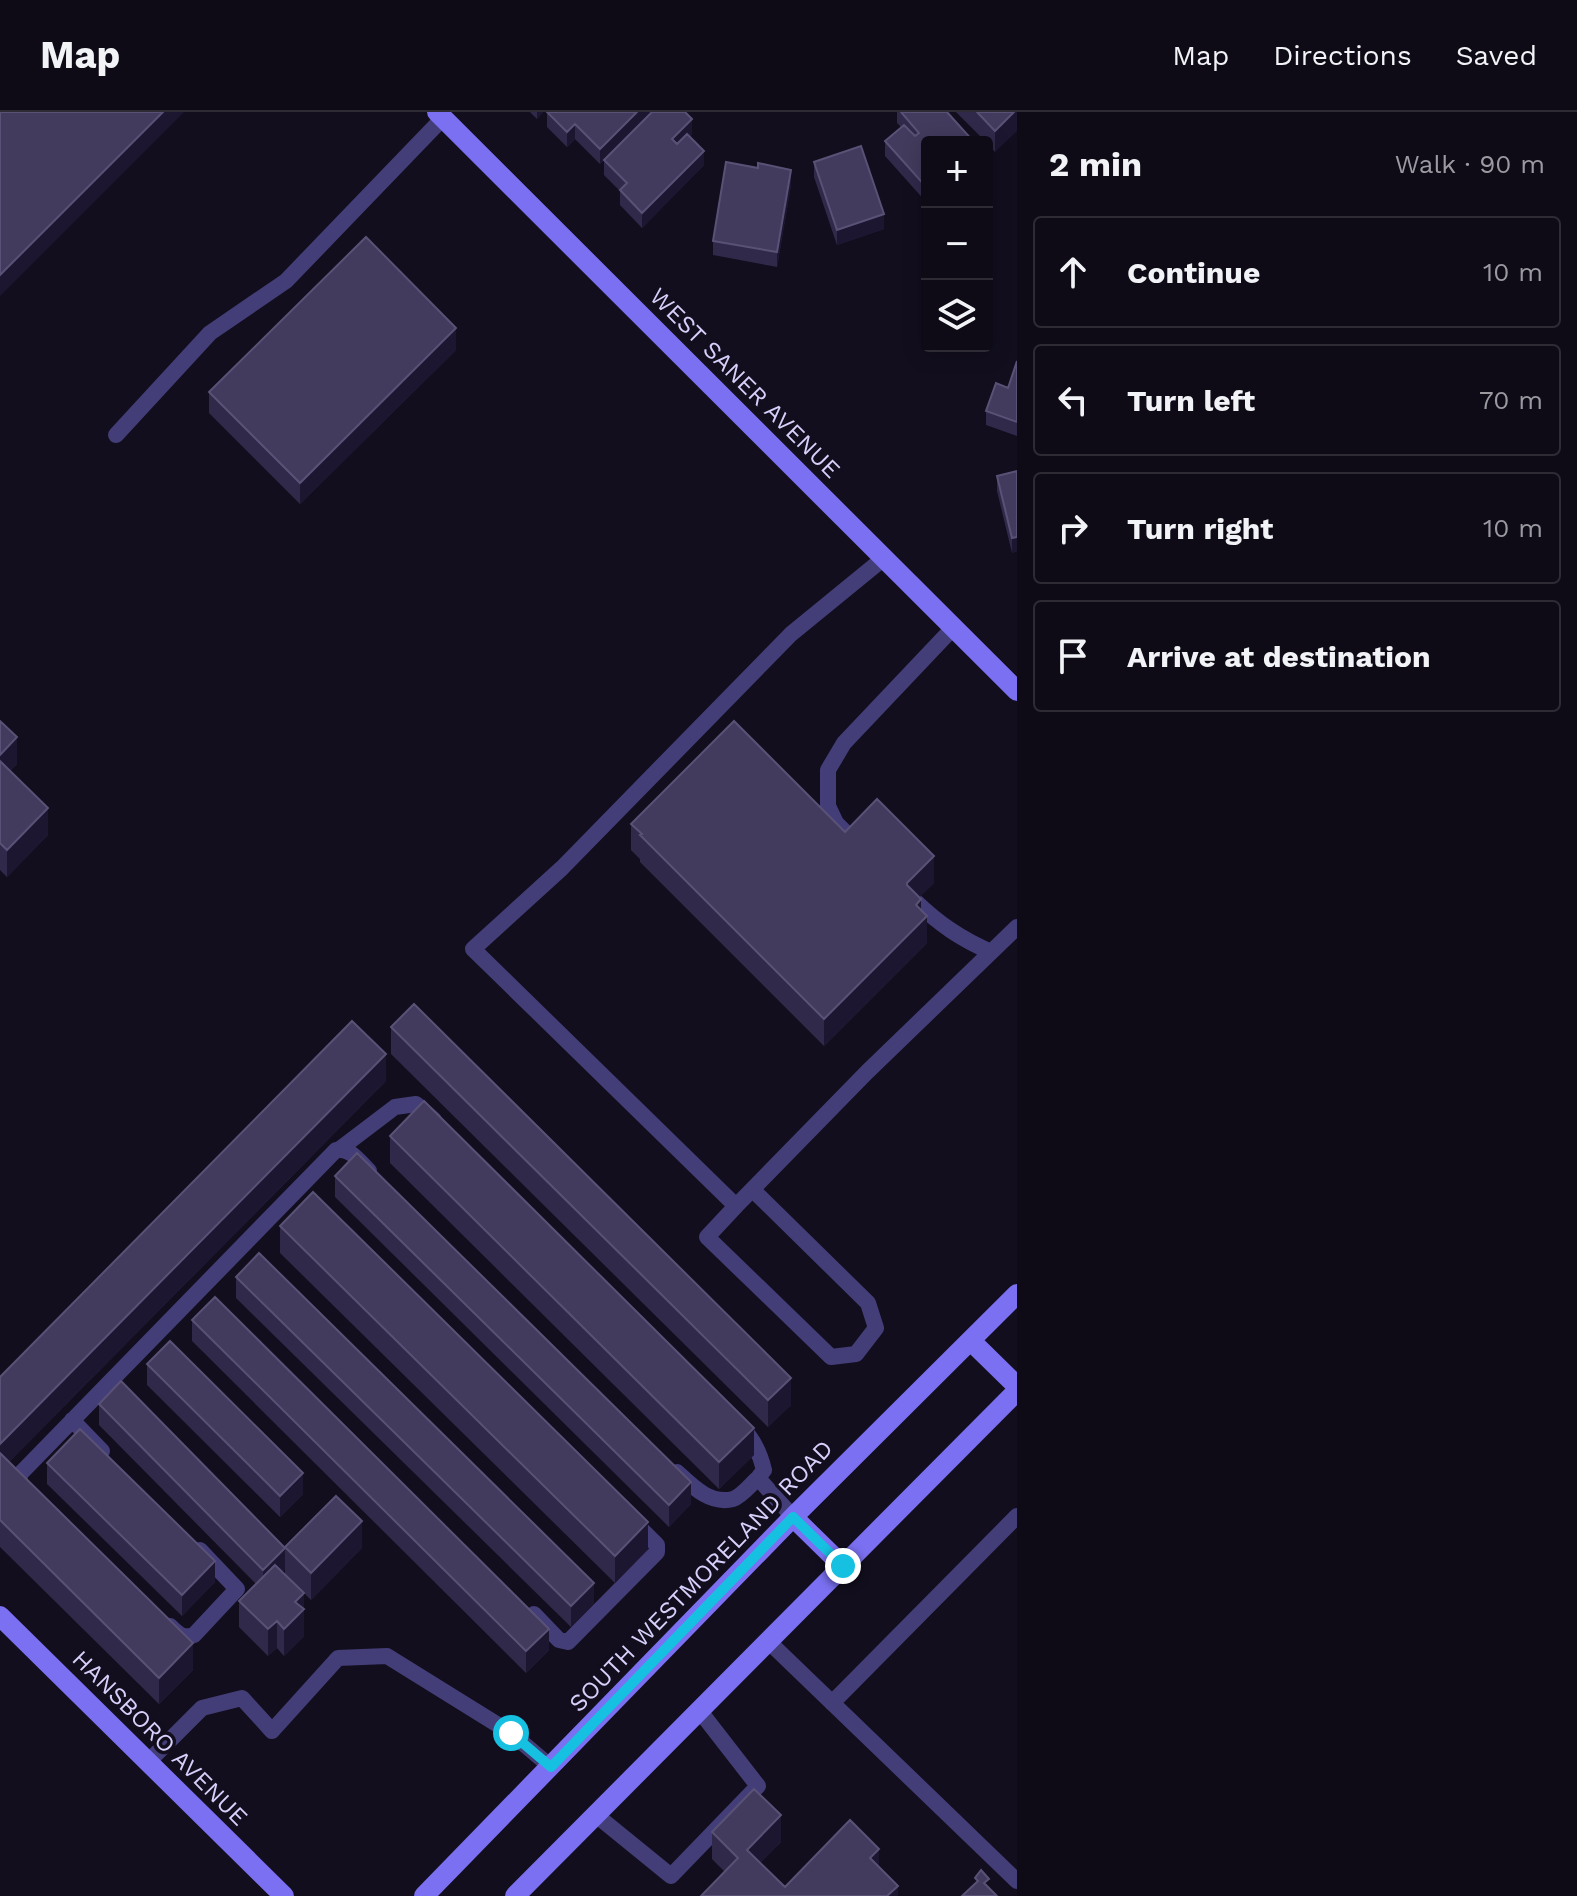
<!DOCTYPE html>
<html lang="en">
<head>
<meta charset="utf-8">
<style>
	:root { --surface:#0e0a16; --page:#1c1823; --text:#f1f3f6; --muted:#9b9aa1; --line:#2e2b35 }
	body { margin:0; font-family:"Work Sans",sans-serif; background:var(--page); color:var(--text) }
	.controls { position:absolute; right:24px; top:24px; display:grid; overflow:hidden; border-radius:8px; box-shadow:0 4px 20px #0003 }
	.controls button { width:72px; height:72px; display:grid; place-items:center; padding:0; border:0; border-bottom:2px solid var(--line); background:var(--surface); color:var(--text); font:40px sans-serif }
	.stop { position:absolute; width:24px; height:24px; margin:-18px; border:6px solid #16c0e0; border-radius:50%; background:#fff }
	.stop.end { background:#16c0e0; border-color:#fff; box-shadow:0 2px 8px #0008 }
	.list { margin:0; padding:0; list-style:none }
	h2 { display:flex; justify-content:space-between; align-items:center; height:104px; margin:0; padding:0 32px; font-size:34px }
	h2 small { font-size:26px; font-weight:400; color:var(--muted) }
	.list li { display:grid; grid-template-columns:52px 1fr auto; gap:24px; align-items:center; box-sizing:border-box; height:112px; margin:0 16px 16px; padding:0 16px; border:2px solid var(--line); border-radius:8px }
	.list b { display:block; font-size:30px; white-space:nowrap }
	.list em { font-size:26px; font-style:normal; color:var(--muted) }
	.icon { flex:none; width:44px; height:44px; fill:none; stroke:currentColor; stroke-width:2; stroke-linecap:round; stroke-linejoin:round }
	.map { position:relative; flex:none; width:1017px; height:1784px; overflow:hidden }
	header { display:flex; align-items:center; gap:48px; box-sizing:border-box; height:112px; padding:0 40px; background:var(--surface); border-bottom:2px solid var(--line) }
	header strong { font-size:38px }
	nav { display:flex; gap:44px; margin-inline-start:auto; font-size:28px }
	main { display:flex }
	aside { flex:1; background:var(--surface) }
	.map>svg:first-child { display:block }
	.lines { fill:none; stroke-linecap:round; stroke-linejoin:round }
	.lane { stroke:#433e78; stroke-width:16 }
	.secondary { stroke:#7a70f1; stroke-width:20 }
	.wall { fill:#31294a }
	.shaded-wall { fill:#1d1631 }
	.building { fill:#433b5d; stroke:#5a5276; stroke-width:2 }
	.route { stroke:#16c0e0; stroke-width:10 }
	.labels { text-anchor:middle; stroke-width:7; stroke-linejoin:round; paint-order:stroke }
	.street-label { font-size:24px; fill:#d7d0fa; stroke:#120e1e }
</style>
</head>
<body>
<header>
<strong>Map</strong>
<nav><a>Map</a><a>Directions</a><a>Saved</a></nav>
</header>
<main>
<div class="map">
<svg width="1017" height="1784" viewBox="0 0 1017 1784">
	<rect width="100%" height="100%" fill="#120e1e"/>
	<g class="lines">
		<path class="lane" d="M116 323 210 221 286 169 443 6
			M884 446 791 522 562 756 473 837 736 1094 867 960 1017 815
			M858 733 836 711 828 694V658L844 631 953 516
			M915 789C939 812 961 827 991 840
			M341 1036 395 995 416 992 434 1008
			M736 1094 707 1125 831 1245 856 1242 876 1216 868 1191 753 1078
			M72 1308 102 1339
			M742 1316C754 1328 760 1341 764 1358L758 1366
			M677 1360C692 1374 710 1393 733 1387 742 1384 751 1372 758 1366L793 1405
			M25 1378C19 1372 18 1368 21 1361L336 1038C350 1035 360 1050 369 1059
			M534 1502 559 1528 568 1530 657 1440V1433L633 1409
			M170 1514C178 1522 183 1527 194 1523L237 1477 200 1438
			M768 1529 1017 1769
			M832 1591 1017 1404
			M148 1650 202 1596 242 1586 272 1619 338 1546 387 1544 511 1621 551 1655
			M596 1703 671 1764 758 1674 699 1598"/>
		<path class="secondary" d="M437 0 1017 579
			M971 1229 1017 1274
			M793 1405 843 1454
			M0 1504 284 1784
			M424 1784 793 1405 1017 1182
			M515 1784 1017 1279"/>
	</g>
	<path class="wall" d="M530 0H543L537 7Z
		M547 0 692 22 690 24 704 53 642 116 620 93V79L604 63V48L620 32 600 52 575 27 567 35 547 15Z
		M897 0H947L927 30V91L885 44V29L901 15 897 11Z
		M956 0H1017L995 40 987 30H986Z
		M814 50 884 117 837 133 814 65Z
		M791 73 777 155 713 143V129Z
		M456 238 300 392 209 301V280Z
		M1017 249V324L986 313V299L1008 276Z
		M1017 359V439L1012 441 997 379V364Z
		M0 609 17 652 10 659 48 723 7 765 0 758Z
		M631 712 845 720 934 771 919 785 927 831 824 934 640 750V747L631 738Z
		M391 915 791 1293 768 1315 391 942Z
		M386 969 9 1350 193 1558 159 1592 0 1435V1265Z
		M390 1024 754 1343 719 1377 390 1051Z
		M335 1064 691 1392 669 1415 335 1085Z
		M280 1114 648 1437 615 1471 280 1141Z
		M236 1165 594 1492 571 1515 236 1186Z
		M192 1208 549 1538 526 1561 192 1229Z
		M147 1252 303 1382 280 1405 147 1273Z
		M99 1292 285 1435 362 1436 311 1488 285 1462V1457L282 1460 304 1497V1524L284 1544 277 1536 268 1544 239 1515V1489L256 1472 99 1313Z
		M47 1351 215 1470 182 1504 47 1372Z
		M712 1720 781 1730 760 1751 785 1775 879 1755 898 1784H701L725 1760 712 1747Z"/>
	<path class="shaded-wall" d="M163 0H184L0 184V163Z
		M537 0H543L537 7Z
		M637 0H652L600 52V37Z
		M1014 0H1017V19L995 40V19Z
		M692 7V22L672 42V27Z
		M575 12V27L567 35V20Z
		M704 39V53L642 116V101Z
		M791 58V73L777 155V140Z
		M884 102V117L837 133V118Z
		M456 216V238L300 392V371Z
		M1017 425V439L1012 441V426Z
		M17 625V652L0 670V643Z
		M48 696V723L7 765V738Z
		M934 744V771L907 798V771Z
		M921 787V810L927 804V831L824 934V907Z
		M386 942V969L0 1359V1332Z
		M791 1266V1293L768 1315V1288Z
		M754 1316V1343L719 1377V1350Z
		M303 1361V1382L280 1405V1384Z
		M691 1370V1392L669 1415V1393Z
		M362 1409V1436L311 1488V1461Z
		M648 1410V1437L615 1471V1444Z
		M285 1436V1457L263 1479V1458Z
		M215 1449V1470L182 1504V1483Z
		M594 1471V1492L571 1515V1494Z
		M304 1481V1524L284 1544V1517L295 1490Z
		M277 1509V1536L268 1544V1517Z
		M549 1517V1538L526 1561V1539Z
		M193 1531V1558L159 1592V1566Z
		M781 1703V1730L747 1765V1738Z
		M879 1737V1764L870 1746Z
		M898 1774V1784H887Z"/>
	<path class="building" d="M0 0H163L0 163Z
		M547 0H637L600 37 575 12 567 20Z
		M652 0H685L692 7 672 27 677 32 687 22 704 39 642 101 620 78 627 71 604 48Z
		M901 0H947L974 30H927V76L885 29 904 13 915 24 919 21Z
		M977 0H1014L995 19Z
		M861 34 884 102 837 118 814 50Z
		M726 50 758 56V51L791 58 777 140 713 129Z
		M366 125 456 216 300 371 209 280Z
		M1017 249V310L986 299 996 271 1008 276Z
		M1017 359V425L1012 426 997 364Z
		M0 609 17 625 0 643Z
		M734 609 845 720 877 687 934 744 907 771V773L921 787 916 793 927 804 824 907 640 723 642 722 631 712Z
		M0 649 48 696 7 738 0 731Z
		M414 892 791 1266 768 1288 391 915Z
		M352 909 386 942 0 1332V1265Z
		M424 989 754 1316 719 1350 390 1024Z
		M357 1041 691 1370 669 1393 335 1064Z
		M313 1080 648 1410 615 1444 280 1114Z
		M259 1141 594 1471 571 1494 236 1165Z
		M215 1185 549 1517 526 1539 192 1208Z
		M170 1229 303 1361 280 1384 147 1252Z
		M121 1269 285 1436 263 1458 99 1292Z
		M80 1317 215 1449 182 1483 47 1351Z
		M0 1341 193 1531 159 1566 0 1408Z
		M336 1384 362 1409 311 1461 285 1435Z
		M275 1453 304 1481 295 1490 304 1497 284 1517 277 1509 268 1517 239 1489Z
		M754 1677 781 1703 747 1738 785 1775 850 1708 879 1737 870 1746 898 1774 887 1784H701L738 1746 712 1720Z
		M981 1758 989 1767 984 1771 997 1784H962L978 1769 975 1766Z"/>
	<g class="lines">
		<path class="route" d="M511 1621 551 1655 793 1405 843 1454"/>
	</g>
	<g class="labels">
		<g class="street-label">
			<text transform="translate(745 271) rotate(45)" y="8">WEST SANER AVENUE</text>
			<text transform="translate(701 1464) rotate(-46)" y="8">SOUTH WESTMORELAND ROAD</text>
			<text transform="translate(160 1626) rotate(45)" y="8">HANSBORO AVENUE</text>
		</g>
	</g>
</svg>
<div class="controls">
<button>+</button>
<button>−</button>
<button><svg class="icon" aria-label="layers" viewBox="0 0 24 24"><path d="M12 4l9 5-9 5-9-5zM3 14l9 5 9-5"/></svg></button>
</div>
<div class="stop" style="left:511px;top:1621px"></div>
<div class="stop end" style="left:843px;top:1454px"></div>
</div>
<aside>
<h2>2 min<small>Walk · 90 m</small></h2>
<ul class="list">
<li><svg class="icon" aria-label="ahead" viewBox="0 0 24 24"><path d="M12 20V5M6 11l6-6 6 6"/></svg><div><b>Continue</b></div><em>10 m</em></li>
<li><svg class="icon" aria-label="left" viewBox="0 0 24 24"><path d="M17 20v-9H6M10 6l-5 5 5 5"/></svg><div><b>Turn left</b></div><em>70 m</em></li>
<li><svg class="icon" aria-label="right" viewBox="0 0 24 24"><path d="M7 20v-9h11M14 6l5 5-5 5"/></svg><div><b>Turn right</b></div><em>10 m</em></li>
<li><svg class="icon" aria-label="arrive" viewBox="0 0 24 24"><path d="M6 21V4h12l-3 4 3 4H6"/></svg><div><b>Arrive at destination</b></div></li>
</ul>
</aside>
</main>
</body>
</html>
